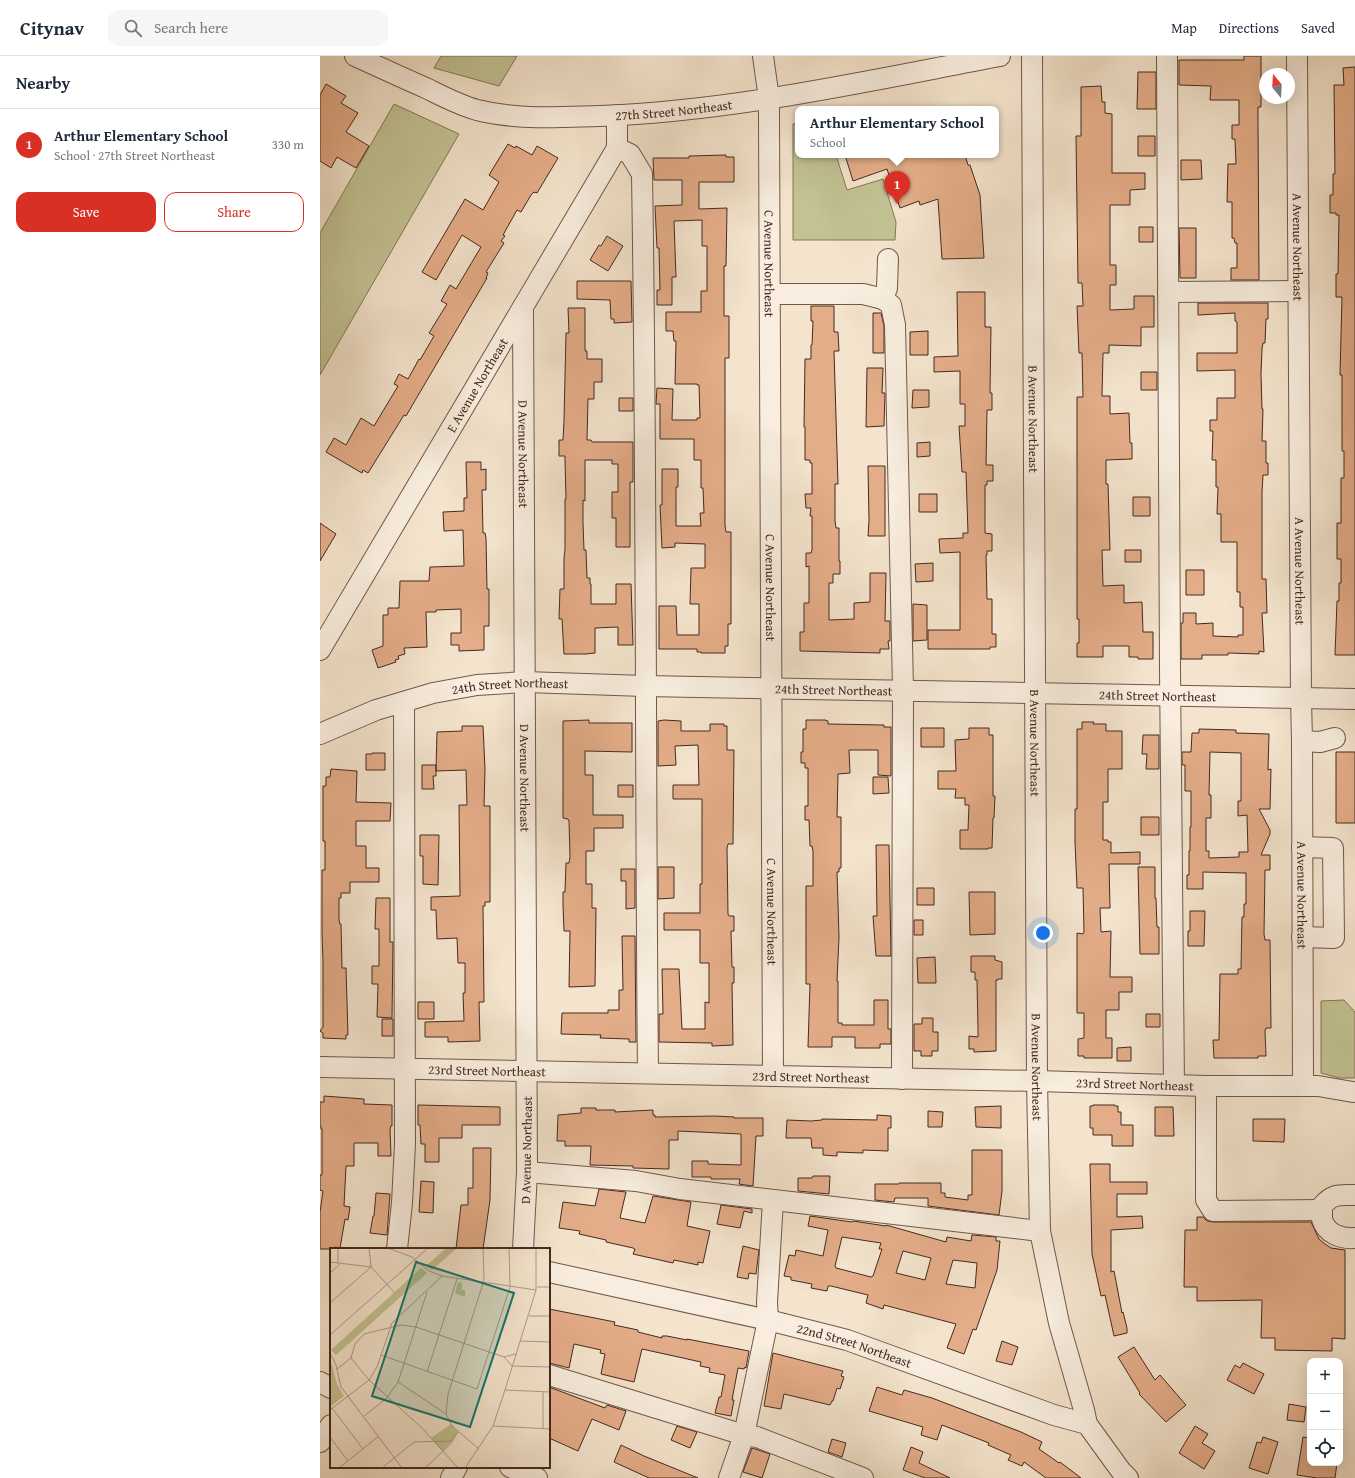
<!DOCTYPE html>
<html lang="en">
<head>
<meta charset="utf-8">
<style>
	:root { --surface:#fff; --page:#f6f6f7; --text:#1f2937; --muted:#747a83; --line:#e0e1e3; --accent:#d93025 }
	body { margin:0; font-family:"Gentium Book Plus",serif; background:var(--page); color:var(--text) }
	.controls { position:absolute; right:12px; bottom:12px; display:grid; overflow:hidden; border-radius:8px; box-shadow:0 4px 16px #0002 }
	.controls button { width:36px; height:36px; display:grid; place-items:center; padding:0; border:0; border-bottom:1px solid var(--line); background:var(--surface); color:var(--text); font:20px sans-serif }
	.compass { position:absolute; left:939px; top:12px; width:36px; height:36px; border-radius:50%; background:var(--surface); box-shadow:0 4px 16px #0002; rotate:342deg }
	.you { position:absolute; left:723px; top:877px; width:14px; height:14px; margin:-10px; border:3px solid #fff; border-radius:50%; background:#1a73e8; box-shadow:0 0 0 6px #1a73e833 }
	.badge { display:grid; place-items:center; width:26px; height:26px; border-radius:50%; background:var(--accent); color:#fff; font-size:13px; font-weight:700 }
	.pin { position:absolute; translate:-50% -33px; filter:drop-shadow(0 1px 2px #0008) }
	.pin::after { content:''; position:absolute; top:21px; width:14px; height:12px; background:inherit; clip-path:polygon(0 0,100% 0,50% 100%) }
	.popup { position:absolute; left:475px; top:50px; width:204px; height:52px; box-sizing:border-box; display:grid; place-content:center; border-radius:8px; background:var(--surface); filter:drop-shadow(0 1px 3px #0005); font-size:13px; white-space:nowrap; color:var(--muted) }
	.popup b { font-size:15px; color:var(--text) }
	.popup::after { content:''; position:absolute; left:50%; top:100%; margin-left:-8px; border:8px solid transparent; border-top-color:var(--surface) }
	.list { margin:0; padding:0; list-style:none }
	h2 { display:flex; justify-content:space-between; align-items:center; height:52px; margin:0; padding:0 16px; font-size:17px }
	h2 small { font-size:13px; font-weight:400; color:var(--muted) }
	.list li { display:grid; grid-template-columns:26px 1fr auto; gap:12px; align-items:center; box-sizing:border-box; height:72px; padding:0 16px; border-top:1px solid var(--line) }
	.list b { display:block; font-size:15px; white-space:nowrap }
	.list p { margin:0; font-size:13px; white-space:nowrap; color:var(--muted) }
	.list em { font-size:13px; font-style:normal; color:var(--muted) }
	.actions { display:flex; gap:8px; padding:12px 16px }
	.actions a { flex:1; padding:9px 0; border:1px solid var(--accent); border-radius:12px; text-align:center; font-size:14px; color:var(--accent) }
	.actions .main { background:var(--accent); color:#fff }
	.icon { flex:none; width:22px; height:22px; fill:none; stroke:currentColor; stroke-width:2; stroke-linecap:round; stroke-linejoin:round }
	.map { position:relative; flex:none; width:1035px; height:1422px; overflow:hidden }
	header { display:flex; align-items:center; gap:24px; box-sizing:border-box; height:56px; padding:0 20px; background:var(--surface); border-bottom:1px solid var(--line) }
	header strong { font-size:19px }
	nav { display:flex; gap:22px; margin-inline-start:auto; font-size:14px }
	.search { width:280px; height:36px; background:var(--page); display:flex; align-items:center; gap:10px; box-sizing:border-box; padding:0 14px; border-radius:12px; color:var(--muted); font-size:15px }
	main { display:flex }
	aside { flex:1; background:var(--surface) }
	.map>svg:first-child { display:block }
	.green { fill:#c2c293; stroke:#847659 }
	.building { fill:#e4ad89; stroke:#452a1f; fill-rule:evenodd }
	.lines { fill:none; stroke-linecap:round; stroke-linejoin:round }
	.minor-casing { stroke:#71584a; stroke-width:22 }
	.minor { stroke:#f8edde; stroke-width:20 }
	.labels { text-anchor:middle; stroke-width:4; stroke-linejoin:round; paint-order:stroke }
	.street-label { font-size:13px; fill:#452a1f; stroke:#f8edde }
	.inset-road { fill:none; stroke:#ae9a87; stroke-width:1 }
	.view { fill:#0f766e; fill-opacity:0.15; stroke:#0f766e; stroke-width:2 }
	.inset-edge { fill:none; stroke:#452a1f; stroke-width:2 }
</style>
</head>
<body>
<header>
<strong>Citynav</strong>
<div class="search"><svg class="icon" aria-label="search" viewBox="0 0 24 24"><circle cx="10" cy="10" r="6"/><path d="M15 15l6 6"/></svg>Search here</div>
<nav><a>Map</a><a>Directions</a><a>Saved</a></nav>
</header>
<main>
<aside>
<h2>Nearby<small></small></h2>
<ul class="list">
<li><span class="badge">1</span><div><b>Arthur Elementary School</b><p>School · 27th Street Northeast</p></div><em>330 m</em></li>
</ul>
<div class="actions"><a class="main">Save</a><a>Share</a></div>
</aside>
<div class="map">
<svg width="1035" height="1422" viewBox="0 0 1035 1422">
	<rect width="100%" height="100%" fill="#f4e4cd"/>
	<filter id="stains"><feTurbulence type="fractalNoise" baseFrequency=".005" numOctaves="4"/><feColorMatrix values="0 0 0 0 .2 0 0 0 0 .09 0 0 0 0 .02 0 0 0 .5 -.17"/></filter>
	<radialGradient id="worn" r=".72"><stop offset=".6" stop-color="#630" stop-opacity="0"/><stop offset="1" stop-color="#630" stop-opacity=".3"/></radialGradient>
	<path class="green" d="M121 0H197L179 30 114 12Z
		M74 48 139 78 0 319V177Z
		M478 67V99H516L527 134 563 123 576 166 575 184H473V68Z
		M1024 944 1035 956V1022H1019L1001 1017V945Z"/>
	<path class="building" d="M924 0H941V51H938V65L939 220V224H911V212H917V187H915L914 182H912V146H907L908 108H916L915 83H912V69H919V44H890L891 30 859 29V4H924Z
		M1035 11V599H1015L1017 545H1019V527H1021V503H1017V467H1021V422H1024V395H1022V319H1020L1022 241H1016V218H1018L1019 159H1016V157H1010V139H1013V118H1015L1014 29H1024L1023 12Z
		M818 16H836V53H817Z
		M6 28 26 40 21 47 38 57 26 76 49 90 36 112 17 101 11 112 0 105V39Z
		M781 30 782 46H785V57L792 58V117H825V133L810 134V149H790V209H796V229H790V254L814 253V240H834V271H821V290L789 289V297H783L782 340H790V358L809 357 810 387H812V403L786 404V428H788L790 494H782L783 530 804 529V547L822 546 823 576H833V603H818V601H809V590H783V601H757V587H759V563H757V341H763L762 297H759L757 250H763L762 227H758L756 80H761V31Z
		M818 80H835V100H818Z
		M188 88 195 92 196 90 212 99 217 90 238 102 217 137 214 136 211 139 201 156 197 154 183 179 185 180 181 185 184 187 166 216 168 217 166 222H167L86 360 84 359 48 417 43 414 42 417 6 396 14 382 26 389 41 362 54 370 78 330 74 328 79 318 88 323 99 303 100 304 114 280 109 277 127 248 121 245 130 229 136 233 161 191 142 179 116 224 102 216 145 143 163 154 179 126 169 119Z
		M406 99V101H414V126H379V153L407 152 406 210H404V260H409V302H405V469L406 476H411V568H408V590H405V597H381V596H377V593H339V550H356L357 579H379V548H370L371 512H385V488L355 487V491L342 492 340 449H342V413H358V431H356V470H381L380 457H384L383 432H381V404H374V383H340V348H336L337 332 353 333 352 364H377V362H380L379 329H377V328H355L356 285H354L353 275H346V256H381V235H387V190H382V164L354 165 356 221H352V249H337V234H340L339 192H337L335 150 362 149V124H334L333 102H369V100Z
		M525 99H645L648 109H650L660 139 664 202 622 203 618 143 600 149 599 145 580 152 567 113 533 125Z
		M861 104H881L882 123 861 124Z
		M819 171H833V186H819Z
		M859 172H876V222H860Z
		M287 180 303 190 288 215 270 204 279 189 281 190Z
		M257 225H311L312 266 294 267V263H291L290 244 257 243Z
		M637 236H665V271H671L670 337H672V354H667L666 409H673V425H667V429H665V477L672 478V495H667V499H666L667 543H672V578H676V591H670V593H608V574H640V496L620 497 619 483 643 482V477H648L646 416H642L639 370H645V348H640V315L614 316V301L638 300Z
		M878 247H948V263H946L945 287H943L942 293 941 318 942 353H943L942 385H946V407H948V419H943L942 436V523H946L947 557H942L944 596 939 595V598L908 597V599H882V603H861V567H863V557H876V568L893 567V580L918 581V579H923V551H920V536H917V486H901V458H897L898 431H896V404H892L893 375H890V364H897V342H915V314L877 315V297H917V266L915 265V257L878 259Z
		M491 250H514V276H518L519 295H514L518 428H515V465L516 472H519V505H520V518H513V527H509V564L534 563V547L550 546V517H566L565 565H570V585H568L569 593H560V597L480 595V576H484V547H489V510L486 511V497H491L492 494V460H490L491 452H486L485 438H492V407H490V404H485V371H484L485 303H491V289H492L493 265H491Z
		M248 252H265V295H267V303H282V326H274V343H268L267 384H271L272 386H313V426H310V491H296V462H292V436H298V408H292V404H265V445L263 444V467L264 494H266L267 522H270V528H271V548H296V528H311L313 589H298V571L275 572V597L266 598H244L242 563H239L240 533H244V502L245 494V443H246L245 404V400H239V384H243L244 365 246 277H249Z
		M553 257H561L564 270V297H553Z
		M608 275V299H590V276Z
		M547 312H563L562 337H565L564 370 546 371Z
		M821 316H837V334H821Z
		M593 334H609V351L592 352Z
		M299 342H313V355H299Z
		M610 386V400L597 401V387Z
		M146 406H161V414L166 413V434H162L163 477H165L166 482 167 533H169V570H164V594L139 595V589H131V577H141V553L116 554V556H106L107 591 84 592 85 598 78 600 79 603 75 604 76 606 58 612 52 594 63 590V559H68V552H79L80 525H109L110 511 144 510 143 474 124 475 123 456 144 455V442H147Z
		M548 410H565V480H548L549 464Z
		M599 438H617V456H599Z
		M813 441H830V460H813Z
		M0 467 16 478 0 505Z
		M805 494H821V506H805Z
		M613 507V525L596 526 595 508Z
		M866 514H884V539H866Z
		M593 548 607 549V584L593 585Z
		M269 664V667H312V696L265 695V719H273V759H303V772H274V795H266V828H272V852H276L275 930 249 931 250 875H244L243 849V836H245L246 807H249L250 801 249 765 248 763 243 762V665Z
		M344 664 361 665V675H390V668H404V670H407V694H414L413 788H408L407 792 408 858 409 860H414V875H411L412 911H414V927H412L413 989 392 990V987L339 986V958H343L342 913H359L362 973H385V946L389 947V907H380V874H344V857H380V828H382V743H353V729H379L378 689 355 690 356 709 338 710V665Z
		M486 664H505L508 665V668L564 669V671H571V720L558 719V694H529L530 717 518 718 517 761H521V812H519V816H517L519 881 517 925H518V967H522V969H554V944H568V973H571V988H560V992H535V981H512V991H488L490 928H486V830H493V795L492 790H490L489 764H485V750H488V712H485V707H481V696H483V673H486Z
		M762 666H774L773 668H786V675H802V713H788V746H783V784H788V786H791V797L820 796V808H789L790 852H780L781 876 791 875 790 921H812V936H799V954H786V982H792V1002H764V1000H758V983L764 982V957H757V877L763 878 764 876 763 832H757L755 786V753H757V673H762Z
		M142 670H163L165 713 164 750H170V846H165V850H163L164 946H159L160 985 128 986V981H105V966L144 965 143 937H145V907H138L137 882 117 883 116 854H111V841L140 840 139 749H147L146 714 116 715 117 676 142 675Z
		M601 672H624V691H601Z
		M649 672H669V679H673V740H675L674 762H673L672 792H668V793H640V774H648L649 749H645V742H635L636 733H618V715H636L635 684 649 683Z
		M879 673 916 674V677L949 678 948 714 951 713 950 753H939L950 774V778L941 799H950V814H945V816L944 878 945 884H950L951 972H946L945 975 946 1000H938V1002H894L893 984H899L900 918H918V913H921L922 861H924V848H926V817L883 816V833H867V819H869V795H870V771H871V735H865V709H862V696H871L872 677H879ZM890 696 921 697V745H918V760L927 759 928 796H919V801L889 802V795H886V762H891V739H889Z
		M823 679H839V713H826L827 698H822Z
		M1016 696H1035V767H1016Z
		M52 697H65V714H46V698H52Z
		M102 709H116V720H113L114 733H102Z
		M11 713 37 715 36 746 71 747 70 765H36V790H46V812H59V826H30V837H21V842H19V864L20 868H21L22 912H26L28 979H26V983L3 982V977L0 975 3 971V905L2 877V814H5V785H3V730H6V721H10Z
		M553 721H568L569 737 553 738Z
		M298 729H313V741H298Z
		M821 761H839V779H821Z
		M100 779H119L118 829 103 828V800H100Z
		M556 789H569L571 900H556L553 860H557Z
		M338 811H354V842L338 843Z
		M818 811H835V842H836L837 871H839V898H820Z
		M301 813H315V852L306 853V825H301Z
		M597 832H614V849H597Z
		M649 836H675V878L650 879Z
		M56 842H70V886H73L72 962 57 961 58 928H52V910H59V873H55Z
		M870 855H885L884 890H868V875H870Z
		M594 864H603V879H594Z
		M302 880H315L316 986H309V983L280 982 281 979 241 978 242 957H288V954H299V934H303Z
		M651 900H675V904L682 906V923H678V924H676V995L654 996V993H649V980L658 981V973L657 924H655V916H651Z
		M615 901 616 927H598L597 902Z
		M98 946H114V963H98Z
		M826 958H840V971H826Z
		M602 962H613V976H618V995H612V1000H601V995H594V968H602Z
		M62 963H73V980H62Z
		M811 991V1005H797V992Z
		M4 1040 44 1043V1048L72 1049V1070H71L70 1073 71 1100H58V1087H34V1110H26L24 1150 30 1151 28 1164 25 1163 20 1192 15 1191 14 1193H0V1156L3 1135 0 1134V1119H2V1073H1V1070H0V1046H4Z
		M98 1049 180 1051V1069H142V1082H119V1106H105V1088H101L100 1069H98Z
		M773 1049H795V1050H798V1056H801V1069H813V1090H792V1079H773V1072H770V1050H773Z
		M681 1050V1072L656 1071 655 1051Z
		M835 1051H853L854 1080H835Z
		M261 1052H276V1054H295V1056L333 1054V1059H335V1061L395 1060 414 1061V1062H443V1080H436L433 1130 419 1128 420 1123H391V1121H372V1105H388V1108L421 1109V1078L358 1075V1084H349V1113L313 1112V1110L270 1109 271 1090H245V1085H237L238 1059 261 1057Z
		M608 1055 623 1056 622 1071H608Z
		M557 1059 571 1060V1072H568V1095L543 1094V1097L517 1096V1100L503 1099V1092H492L491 1082H466L467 1064 491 1065 502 1064V1063L557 1064Z
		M933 1063H965L964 1086 933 1085Z
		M153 1092H171L170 1144 163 1193H136L141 1149H148V1132H153Z
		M652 1094H682V1135L679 1159 608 1150V1142H575L574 1146 555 1144V1128H579V1127H621V1137H625V1141L648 1144V1139H652Z
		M770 1108H790V1126H827V1138H797V1161L822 1160 823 1172 791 1174V1216L794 1215 802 1257 803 1256 807 1272V1277L794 1280 785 1239 781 1240 772 1198Z
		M493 1120H510L509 1138 478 1135V1122H492Z
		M101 1125 114 1126 113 1157 99 1156Z
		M279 1133 306 1136 300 1162 325 1167 333 1140 371 1146 367 1170 390 1175 383 1207 378 1206V1209L354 1204 353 1207 313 1198 315 1193 313 1192 286 1186V1184L259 1178 260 1175 239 1172 243 1146 275 1150Z
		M56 1137 70 1138 67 1179 50 1177 53 1160H54Z
		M401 1149 432 1153V1157L424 1155 420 1172 397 1168Z
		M490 1160 532 1166 533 1165 566 1170V1169L626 1186 627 1181 651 1185 652 1179 676 1181V1185H680L677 1214 656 1274 653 1273 644 1298 627 1292 636 1268 564 1249 563 1253 546 1247 548 1239 511 1230H508L507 1235 491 1232 492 1228 471 1224V1221L464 1220 469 1199 475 1200 476 1194 503 1200 508 1174 488 1170ZM522 1181 561 1187 559 1193H562L553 1220 551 1221 516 1212 515 1210ZM583 1195 611 1202 605 1224 576 1217ZM633 1204 657 1207 655 1232 626 1228Z
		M877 1161H883L887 1165 893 1166H991L999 1183 1005 1188 1011 1192 1025 1194V1283L1012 1282V1295L955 1294V1282H941L942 1244 877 1245V1231H864L865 1174H877Z
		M423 1190 439 1194 436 1218 429 1217 428 1223 417 1221Z
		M229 1253 295 1266 294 1269 318 1274V1276L342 1282V1280H347L367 1284V1283L429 1295 426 1312 425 1311 424 1313 418 1312 412 1344H414L411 1360 395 1357 399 1341H401L405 1319 389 1316 390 1312 380 1310 381 1306 322 1293 314 1326 281 1318 285 1298 280 1297 281 1294 254 1288 249 1312 229 1307Z
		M682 1285 698 1291 692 1309 676 1305Z
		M814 1291 835 1324 840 1319 866 1349 846 1366 819 1338 820 1337 798 1301Z
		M453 1297 523 1315 521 1320 524 1321 520 1333 517 1332 513 1345H512L510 1349 464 1338 461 1353 444 1350Z
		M923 1307 944 1318 934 1338 907 1324 915 1309 920 1312Z
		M229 1331 285 1352 287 1349 306 1355 299 1374 272 1363 258 1395 229 1382Z
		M557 1331 582 1339 584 1334 612 1342 701 1376 722 1386 719 1393 739 1407 740 1406 761 1422H726L704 1406 702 1410 688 1404 691 1399 668 1389 669 1387 622 1369 617 1384 601 1379 603 1371 549 1355Z
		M969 1348 986 1351 984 1366 967 1364Z
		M357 1370 377 1376 370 1392 351 1384Z
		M875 1370 888 1378 882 1387 895 1395 884 1413 859 1397Z
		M943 1381 958 1386 948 1418 929 1412 937 1386 941 1387Z
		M983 1381 990 1382V1407H1017L1015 1422H997L977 1419Z
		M512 1383 526 1387 522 1401 508 1396Z
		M301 1389 324 1400 378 1422H329L294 1406Z
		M591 1391 603 1396 599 1407 630 1422H605L583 1414Z
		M432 1392 450 1398 442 1422 423 1416Z"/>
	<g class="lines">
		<g class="minor-casing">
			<g id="minor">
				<path id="s1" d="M35 0C59 11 83 22 108 33 124 41 139 49 157 54 197 64 238 61 279 60 414 55 547 25 680 0"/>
				<path id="s2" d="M443 0 449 43V65L453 1020"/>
				<path id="s3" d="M712 0 717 1025 720 1175 739 1267 764 1354 767 1368"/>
				<path d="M847 0 850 614 854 1029"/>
				<path id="s4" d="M977 0 981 642 982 685 983 1030"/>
				<path d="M297 92 310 98 322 118C327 418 325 717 328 1017"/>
				<path d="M848 236 978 235"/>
				<path d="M450 238H543L563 243 567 232 568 203"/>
				<path d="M563 243 571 249 575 269 583 633 582 1023"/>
				<path id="s5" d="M203 251 207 1116 203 1193"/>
				<path id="s6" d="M0 594 297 92V59"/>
				<path id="s7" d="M0 678 56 654 113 637 157 629 205 626 325 630 1035 643"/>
				<path d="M982 685 1000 686 1015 682"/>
				<path d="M982 881 1014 882 1013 792 982 791"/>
				<path id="s8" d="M0 1011 717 1025 886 1030H998L1033 1036"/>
				<path d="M886 1030V1144L893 1155 1002 1154"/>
				<path d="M207 1116 316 1125 360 1133 720 1175"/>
				<path d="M1035 1139C1019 1139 1013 1137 1002 1150 1002 1154 1002 1159 1002 1163 1006 1178 1021 1183 1035 1182"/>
				<path d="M77 1193 82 1147 85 1088 84 646"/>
				<path id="s9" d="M229 1216 448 1264 527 1284 734 1359 767 1368 801 1415 808 1422"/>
				<path d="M229 1319 424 1379 437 1381 543 1422"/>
				<path d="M0 1326 11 1332"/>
				<path d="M0 1386 11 1369"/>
				<path d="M190 1411 217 1422"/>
				<path d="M131 1422 137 1411"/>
				<path d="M409 1422 424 1379 448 1264 447 1246 453 1144"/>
			</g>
		</g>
		<use href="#minor" class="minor"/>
	</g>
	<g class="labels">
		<g class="street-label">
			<text dy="5" stroke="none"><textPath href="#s1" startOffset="331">27th Street Northeast</textPath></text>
			<text dy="5" stroke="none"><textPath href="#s4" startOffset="191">A Avenue Northeast</textPath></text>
			<text dy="5" stroke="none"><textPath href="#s2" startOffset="208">C Avenue Northeast</textPath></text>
			<text dy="5" stroke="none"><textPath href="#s6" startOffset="308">E Avenue Northeast</textPath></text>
			<text dy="5" stroke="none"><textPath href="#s3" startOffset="363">B Avenue Northeast</textPath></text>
			<text dy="5" stroke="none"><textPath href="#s5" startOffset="147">D Avenue Northeast</textPath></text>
			<text dy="5" stroke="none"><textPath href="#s4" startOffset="515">A Avenue Northeast</textPath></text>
			<text dy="5" stroke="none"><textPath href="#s2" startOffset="532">C Avenue Northeast</textPath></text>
			<text dy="5" stroke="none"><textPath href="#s7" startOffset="198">24th Street Northeast</textPath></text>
			<text dy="5" stroke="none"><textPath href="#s7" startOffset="522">24th Street Northeast</textPath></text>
			<text dy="5" stroke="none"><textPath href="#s7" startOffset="846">24th Street Northeast</textPath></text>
			<text dy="5" stroke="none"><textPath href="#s3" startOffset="687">B Avenue Northeast</textPath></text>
			<text dy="5" stroke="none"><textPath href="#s5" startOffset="471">D Avenue Northeast</textPath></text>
			<text dy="5" stroke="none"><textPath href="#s4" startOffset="839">A Avenue Northeast</textPath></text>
			<text dy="5" stroke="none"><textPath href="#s2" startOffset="856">C Avenue Northeast</textPath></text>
			<text dy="5" stroke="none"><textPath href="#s3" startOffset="1011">B Avenue Northeast</textPath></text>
			<text dy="5" stroke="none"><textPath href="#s8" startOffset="167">23rd Street Northeast</textPath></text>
			<text dy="5" stroke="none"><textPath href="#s8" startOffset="491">23rd Street Northeast</textPath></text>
			<text dy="5" stroke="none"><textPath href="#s8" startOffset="815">23rd Street Northeast</textPath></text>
			<text transform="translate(206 1094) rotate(-89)" y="5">D Avenue Northeast</text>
			<text dy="5" stroke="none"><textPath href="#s9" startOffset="314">22nd Street Northeast</textPath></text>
		</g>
	</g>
	<g transform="translate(10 1192)">
		<rect width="220" height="220" fill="#f4e4cd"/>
		<path d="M116 0H127L102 22 96 18ZM91 20 97 25 6 107 1 102ZM128 34 132 35V42H135V49L125 45ZM0 110 7 136 14 148 0 159ZM121 176 128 184 123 194 113 204 101 190Z" fill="#c2c293"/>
		<path class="inset-road" d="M58 0 82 9 99 23 112 28 206 42M0 14 41 19 65 45M8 15V0M0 25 10 16M207 39H220M0 55 41 19 39 0M199 68H220M0 87 98 0M190 93 220 94M0 105 6 117 11 139 72 220M51 107 147 141 180 39 179 0M174 109 186 106M21 110 39 132 93 181 128 220M7 121 21 110 25 96 34 86 71 77 86 79 174 109 182 118 220 119M97 124 127 31M68 134 116 166 122 178 149 201M175 142 220 144M213 144V181M2 160 33 201M0 162 39 132 47 119 62 75 112 28M116 166 118 146 154 32 153 0M34 168 56 151 68 134 97 44M163 178 220 181M0 189 18 213M9 220 49 188M52 220 84 194 121 193 128 184M95 220 112 204M135 220 163 178 175 142 206 42V0"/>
		<path class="view" d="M86 14 184 45 140 179 42 148Z"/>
		<rect width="220" height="220" class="inset-edge"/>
	</g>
	<rect width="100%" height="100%" filter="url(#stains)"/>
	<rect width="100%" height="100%" fill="url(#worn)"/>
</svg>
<div class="controls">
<button>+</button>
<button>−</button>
<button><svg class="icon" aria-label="locate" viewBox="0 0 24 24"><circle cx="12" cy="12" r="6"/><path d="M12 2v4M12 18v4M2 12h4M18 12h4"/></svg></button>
</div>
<svg class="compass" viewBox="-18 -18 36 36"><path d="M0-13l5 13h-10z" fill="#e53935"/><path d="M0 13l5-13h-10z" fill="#747a83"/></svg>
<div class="you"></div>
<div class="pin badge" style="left:577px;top:148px">1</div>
<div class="popup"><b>Arthur Elementary School</b>School</div>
</div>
</main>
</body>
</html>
